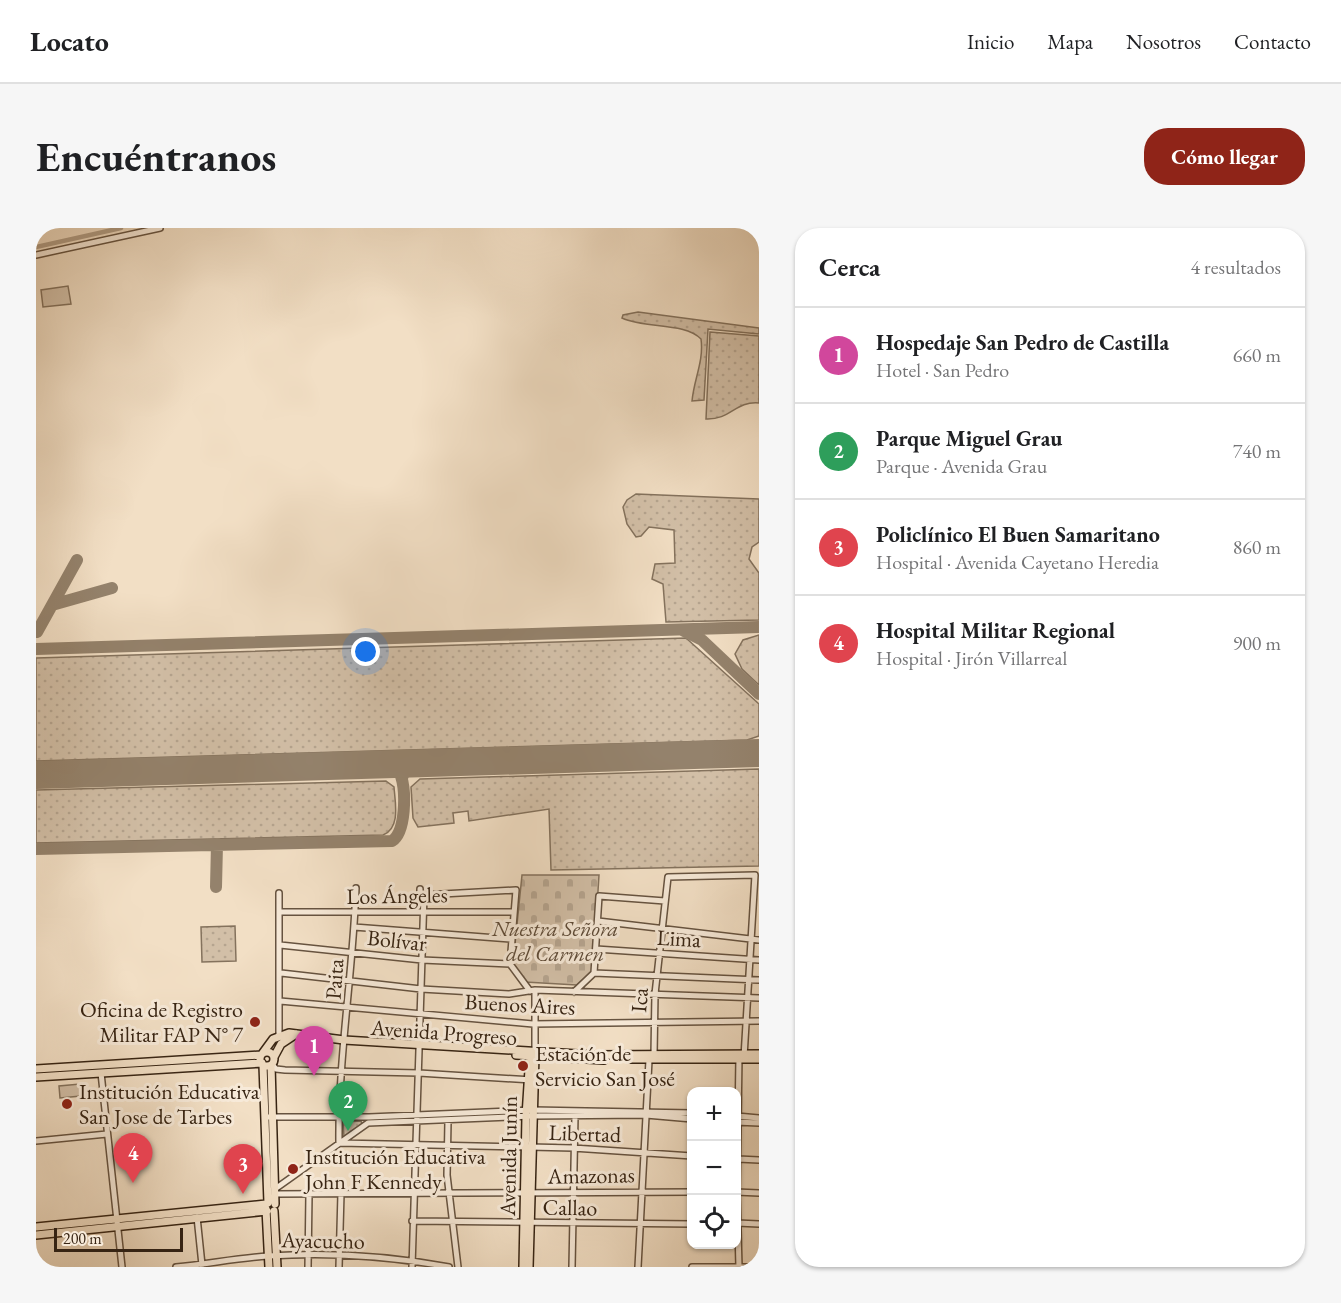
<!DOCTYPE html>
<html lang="es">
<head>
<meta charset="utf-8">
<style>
	:root { --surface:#fff; --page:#f6f6f6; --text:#202124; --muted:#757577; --line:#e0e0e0; --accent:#8f2418 }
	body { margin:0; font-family:"EB Garamond",serif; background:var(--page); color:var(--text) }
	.controls { position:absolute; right:18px; bottom:18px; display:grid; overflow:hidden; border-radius:12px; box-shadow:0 2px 4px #0004 }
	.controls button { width:54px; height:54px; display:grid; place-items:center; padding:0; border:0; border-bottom:2px solid var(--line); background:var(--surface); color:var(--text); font:30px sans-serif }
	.scale { position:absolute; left:18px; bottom:15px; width:129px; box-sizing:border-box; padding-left:6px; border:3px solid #372413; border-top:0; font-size:16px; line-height:21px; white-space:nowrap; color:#372413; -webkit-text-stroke:4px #f7ead9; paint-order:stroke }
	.you { position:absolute; left:330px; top:424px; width:21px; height:21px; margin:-15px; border:4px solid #fff; border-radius:50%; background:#1a73e8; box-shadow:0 0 0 9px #1a73e833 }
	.badge { display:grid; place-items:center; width:39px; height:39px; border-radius:50%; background:var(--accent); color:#fff; font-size:20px; font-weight:700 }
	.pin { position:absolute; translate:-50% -50px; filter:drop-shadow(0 2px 3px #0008) }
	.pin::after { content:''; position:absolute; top:32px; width:21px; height:18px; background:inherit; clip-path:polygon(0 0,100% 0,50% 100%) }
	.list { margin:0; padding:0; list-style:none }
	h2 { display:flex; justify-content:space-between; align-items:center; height:78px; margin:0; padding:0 24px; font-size:26px }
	h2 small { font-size:20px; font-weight:400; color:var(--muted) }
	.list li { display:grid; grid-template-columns:39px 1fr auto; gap:18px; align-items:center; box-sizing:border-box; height:96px; padding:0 24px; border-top:2px solid var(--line) }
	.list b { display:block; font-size:22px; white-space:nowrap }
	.list p { margin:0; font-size:20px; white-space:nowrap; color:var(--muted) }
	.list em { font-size:20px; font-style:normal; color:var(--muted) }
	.icon { flex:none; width:33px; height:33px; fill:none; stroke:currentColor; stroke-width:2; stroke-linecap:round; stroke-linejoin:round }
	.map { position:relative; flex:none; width:723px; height:1039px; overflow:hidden; border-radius:24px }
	header { display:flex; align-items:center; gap:36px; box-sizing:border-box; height:84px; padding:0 30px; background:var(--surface); border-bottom:2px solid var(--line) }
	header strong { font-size:28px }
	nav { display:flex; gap:33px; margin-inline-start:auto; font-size:21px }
	.intro { display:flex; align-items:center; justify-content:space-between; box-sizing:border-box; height:144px; padding:0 36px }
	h1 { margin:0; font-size:42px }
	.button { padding:15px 27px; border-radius:24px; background:var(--accent); color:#fff; font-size:21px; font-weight:700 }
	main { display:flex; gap:36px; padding:0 36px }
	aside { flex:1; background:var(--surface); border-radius:24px; box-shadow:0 2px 4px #0004 }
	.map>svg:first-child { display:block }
	.grass { fill:url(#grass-dots); stroke:#84725d; stroke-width:1.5 }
	.cemetery { fill:url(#cemetery-stones); stroke:#84725d; stroke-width:1.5 }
	.pitch { fill:#d2bfa7; stroke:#84725d; stroke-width:1.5 }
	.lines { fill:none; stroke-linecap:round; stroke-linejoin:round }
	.canal { stroke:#b29f88; stroke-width:4.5 }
	.taxiway { stroke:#94826c; stroke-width:12 }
	.runway { stroke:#94826c; stroke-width:28 }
	.minor-casing { stroke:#665340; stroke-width:8 }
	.major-casing { stroke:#372413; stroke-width:10 }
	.minor { stroke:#f7ead9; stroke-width:5 }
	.major { stroke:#f2dfc5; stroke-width:7 }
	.poi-dot { fill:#8f2418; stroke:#f7ead9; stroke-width:2 }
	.labels { text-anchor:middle; stroke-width:6; stroke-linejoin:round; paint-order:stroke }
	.street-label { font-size:22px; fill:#372413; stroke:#f7ead9 }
	.park-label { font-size:22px; font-style:italic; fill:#5e4b38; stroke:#f7ead9 }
	.poi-label { font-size:22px; fill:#372413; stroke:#f7ead9; text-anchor:start }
</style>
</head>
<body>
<header>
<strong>Locato</strong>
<nav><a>Inicio</a><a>Mapa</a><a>Nosotros</a><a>Contacto</a></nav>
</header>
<div class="intro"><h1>Encuéntranos</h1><a class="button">Cómo llegar</a></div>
<main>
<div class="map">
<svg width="723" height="1039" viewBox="0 0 723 1039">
	<defs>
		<pattern id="grass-dots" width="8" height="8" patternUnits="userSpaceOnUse" patternTransform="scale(1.5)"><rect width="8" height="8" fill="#d2bfa7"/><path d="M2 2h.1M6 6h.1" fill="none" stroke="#b5a48f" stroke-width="1.8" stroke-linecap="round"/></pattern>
		<pattern id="cemetery-stones" width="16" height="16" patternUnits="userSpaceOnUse" patternTransform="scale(1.5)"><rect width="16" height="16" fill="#d2bfa7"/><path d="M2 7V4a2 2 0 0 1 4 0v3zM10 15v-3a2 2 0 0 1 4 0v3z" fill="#b5a48f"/></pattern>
	</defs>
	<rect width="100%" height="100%" fill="#f2dfc5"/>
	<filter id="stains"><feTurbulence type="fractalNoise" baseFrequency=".00333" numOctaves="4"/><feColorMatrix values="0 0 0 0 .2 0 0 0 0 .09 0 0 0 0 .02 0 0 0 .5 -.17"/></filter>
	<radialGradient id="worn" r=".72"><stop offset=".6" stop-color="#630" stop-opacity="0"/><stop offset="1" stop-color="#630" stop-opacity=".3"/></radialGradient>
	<path class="grass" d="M602 84 723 100V106L672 101 668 172 656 173C658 151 668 133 665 111 648 94 610 101 586 90L587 87Z
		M674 104 723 108V175C699 173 695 192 670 191Z
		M600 266 723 271V314L716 319 713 331 723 345V392L630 394 627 356 616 351 619 336 639 335 638 302 613 299 605 308 600 309 591 296 587 279 591 272Z
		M723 407V457L706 441 699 426 707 412Z
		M650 410 723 476V508L711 512 0 533V430Z
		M723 541V638L515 642 513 581 433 593 432 583 417 585 418 595 382 599 377 590 375 559 384 551Z
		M350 553 358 559C359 574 365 600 347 607L0 615V562Z
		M199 698 200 733 166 734 165 699Z
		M325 893 326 896 308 909 307 894Z"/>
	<path class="cemetery" d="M486 647H563L557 743 541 757 489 754 477 736Z"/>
	<path class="pitch" d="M32 58 35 76 7 79 5 62Z
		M44 856 45 868 24 870 23 858Z"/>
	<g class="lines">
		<path class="canal" d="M0 19 85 0"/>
		<path class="taxiway" d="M16 377 76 360
			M646 402 666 412 723 466
			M1 404 41 332
			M0 421 723 399
			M366 550 369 542 378 536
			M0 621 356 613C370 604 370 564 365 548 364 543 360 540 357 536
			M180 659 181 616"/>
		<path class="runway" d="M0 547 723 525"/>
		<g class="minor-casing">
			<path id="minor" d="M0 27 124 0
				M384 661V666L388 667
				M388 667 480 662 474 736 494 763
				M244 684H478
				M562 693 723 712
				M318 699 475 711
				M244 717 386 732 474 736
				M560 721 723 732
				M245 745 385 761 473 766 499 762 723 770
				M558 745 723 752
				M538 764 558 745 563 668 629 673
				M244 773 497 796 723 793
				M243 807V665
				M499 824V762
				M236 836 240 841 249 842 383 845 496 852
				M65 845 86 1039
				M701 888 723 890
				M230 889H333L497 882 656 885
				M412 893 411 947 422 1039
				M700 894 723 895
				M0 913 71 906
				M303 915C302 830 317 746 320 660
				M304 915 537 920 656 928
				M702 931 723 932
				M239 961 332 895 496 888 610 887 656 891
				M700 964 723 965
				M239 966 656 964
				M161 989 166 1037
				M376 993 656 996
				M701 995 723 996
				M140 1039C171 1036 202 1030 232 1028 292 1024 354 1028 413 1039
				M272 1039 273 966
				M303 1039 305 965
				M376 1039 388 667
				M536 1039 539 888
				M602 1039 613 832 618 827 619 766 632 649 719 647 708 829
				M656 1039H723
				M703 1039 701 964 703 828"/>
		</g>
		<g class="major-casing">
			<path id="major" d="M224 831a7 7 0 1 1 14 0a7 7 0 1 1-14 0Z
				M226 826 237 811 253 805 308 812 558 827 723 826
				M480 827 568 832
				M238 829 245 816 260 806
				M594 831H723
				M227 837 232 975
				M235 837 239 976
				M0 841 225 827
				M0 849 226 835
				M230 981 233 1039
				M238 983 241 1039
				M0 999 230 976
				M0 1007 231 983
				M487 1039 490 888 494 826
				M493 1039 499 827"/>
		</g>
		<use href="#minor" class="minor"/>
		<use href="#major" class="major"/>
	</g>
	<g class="poi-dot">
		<circle cx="219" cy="794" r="6"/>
		<circle cx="487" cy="838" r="6"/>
		<circle cx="31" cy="876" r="6"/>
		<circle cx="257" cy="941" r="6"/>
	</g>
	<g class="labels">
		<g class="street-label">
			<text transform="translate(361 667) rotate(-1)" y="8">Los Ángeles</text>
			<text transform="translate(643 710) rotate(3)" y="8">Lima</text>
			<text transform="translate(361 712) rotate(6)" y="8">Bolívar</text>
			<text transform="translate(298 751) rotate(-86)" y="8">Paita</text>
			<text transform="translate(603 772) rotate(-86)" y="8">Ica</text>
			<text transform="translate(484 776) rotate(3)" y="8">Buenos Aires</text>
			<text transform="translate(408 804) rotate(4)" y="8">Avenida Progreso</text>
			<text transform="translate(549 905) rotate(2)" y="8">Libertad</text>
			<text transform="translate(472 928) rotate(-89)" y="8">Avenida Junín</text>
			<text transform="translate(555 947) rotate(-1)" y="8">Amazonas</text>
			<text transform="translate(534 979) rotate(1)" y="8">Callao</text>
			<text transform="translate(287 1012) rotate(1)" y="8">Ayacucho</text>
		</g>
		<g class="park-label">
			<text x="519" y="708">Nuestra Señora<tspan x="519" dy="25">del Carmen</tspan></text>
		</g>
		<g class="poi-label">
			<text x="207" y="789" text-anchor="end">Oficina de Registro<tspan x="207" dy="25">Militar FAP N° 7</tspan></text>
			<text x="499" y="833">Estación de<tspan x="499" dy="25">Servicio San José</tspan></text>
			<text x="43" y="871">Institución Educativa<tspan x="43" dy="25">San Jose de Tarbes</tspan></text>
			<text x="269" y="936">Institución Educativa<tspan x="269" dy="25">John F Kennedy</tspan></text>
		</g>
	</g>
	<rect width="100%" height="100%" filter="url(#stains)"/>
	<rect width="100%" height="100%" fill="url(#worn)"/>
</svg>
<div class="controls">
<button>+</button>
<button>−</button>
<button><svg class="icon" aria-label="locate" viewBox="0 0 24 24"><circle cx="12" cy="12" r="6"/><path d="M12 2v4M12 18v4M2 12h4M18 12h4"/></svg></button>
</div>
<div class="scale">200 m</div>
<div class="you"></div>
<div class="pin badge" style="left:278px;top:848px;background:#d1479c">1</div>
<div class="pin badge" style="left:312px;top:903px;background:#2e9e5b">2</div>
<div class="pin badge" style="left:207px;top:966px;background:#e0444e">3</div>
<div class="pin badge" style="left:97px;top:955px;background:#e0444e">4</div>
</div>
<aside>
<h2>Cerca<small>4 resultados</small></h2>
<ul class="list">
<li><span class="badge" style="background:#d1479c">1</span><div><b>Hospedaje San Pedro de Castilla</b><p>Hotel · San Pedro</p></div><em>660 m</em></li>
<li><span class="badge" style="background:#2e9e5b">2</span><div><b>Parque Miguel Grau</b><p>Parque · Avenida Grau</p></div><em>740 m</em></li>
<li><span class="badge" style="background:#e0444e">3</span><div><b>Policlínico El Buen Samaritano</b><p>Hospital · Avenida Cayetano Heredia</p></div><em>860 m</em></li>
<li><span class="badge" style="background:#e0444e">4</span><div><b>Hospital Militar Regional</b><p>Hospital · Jirón Villarreal</p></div><em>900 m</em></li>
</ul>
</aside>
</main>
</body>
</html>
